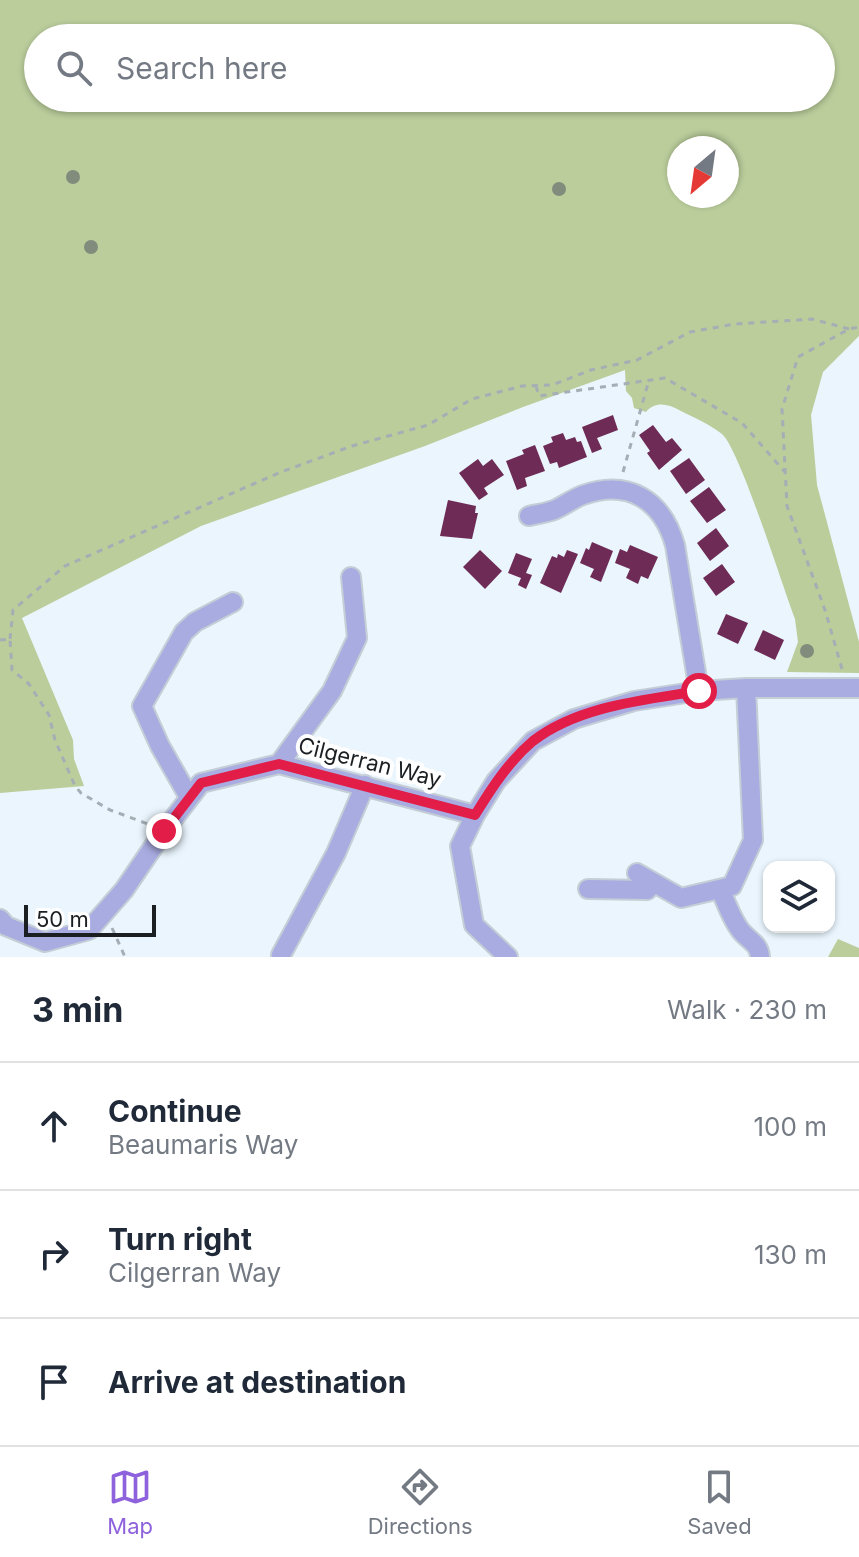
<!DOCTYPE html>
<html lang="en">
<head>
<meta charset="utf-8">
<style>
	:root { --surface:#fff; --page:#f6f6f7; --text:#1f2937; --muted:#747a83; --line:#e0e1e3; --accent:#8d62dc }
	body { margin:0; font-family:Inter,sans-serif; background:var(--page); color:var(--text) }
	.controls { position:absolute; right:24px; bottom:24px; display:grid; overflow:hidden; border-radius:16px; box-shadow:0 2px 6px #0004 }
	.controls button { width:72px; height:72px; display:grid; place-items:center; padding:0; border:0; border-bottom:2px solid var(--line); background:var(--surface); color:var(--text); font:40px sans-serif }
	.compass { position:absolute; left:667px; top:136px; width:72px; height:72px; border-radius:50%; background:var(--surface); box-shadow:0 2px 6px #0004; rotate:209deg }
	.scale { position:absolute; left:24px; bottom:20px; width:132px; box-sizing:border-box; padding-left:8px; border:4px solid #1b1f22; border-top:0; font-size:22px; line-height:28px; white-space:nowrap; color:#1b1f22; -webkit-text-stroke:6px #fff; paint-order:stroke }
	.stop { position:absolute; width:24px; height:24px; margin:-18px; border:6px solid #e11d48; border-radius:50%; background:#fff }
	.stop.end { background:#e11d48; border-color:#fff; box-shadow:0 2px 8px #0008 }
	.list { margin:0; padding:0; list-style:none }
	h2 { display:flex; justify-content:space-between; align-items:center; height:104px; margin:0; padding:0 32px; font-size:34px }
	h2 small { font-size:26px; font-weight:400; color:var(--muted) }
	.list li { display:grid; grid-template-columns:52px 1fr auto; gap:24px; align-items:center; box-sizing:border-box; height:128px; padding:0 32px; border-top:2px solid var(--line) }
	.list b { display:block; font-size:30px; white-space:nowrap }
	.list p { margin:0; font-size:26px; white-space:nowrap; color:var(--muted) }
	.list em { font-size:26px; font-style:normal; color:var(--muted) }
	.icon { flex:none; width:44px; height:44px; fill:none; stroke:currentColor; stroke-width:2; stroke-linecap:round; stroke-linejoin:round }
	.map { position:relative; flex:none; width:859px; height:957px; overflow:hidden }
	.search { position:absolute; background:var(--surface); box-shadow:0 2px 6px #0004; left:24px; right:24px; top:24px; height:88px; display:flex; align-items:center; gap:20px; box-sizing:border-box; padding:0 28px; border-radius:44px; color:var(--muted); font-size:30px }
	.sheet { height:488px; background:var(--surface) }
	nav { display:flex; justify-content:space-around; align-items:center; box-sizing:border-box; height:112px; border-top:2px solid var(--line); background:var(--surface); font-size:22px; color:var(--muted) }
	nav a { display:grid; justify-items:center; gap:4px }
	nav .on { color:var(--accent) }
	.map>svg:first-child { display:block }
	.green { fill:#bacd9b; fill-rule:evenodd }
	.building { fill:#6e2b56 }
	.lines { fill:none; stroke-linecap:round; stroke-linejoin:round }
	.minor-casing { stroke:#c5ced6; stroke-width:22 }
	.path { stroke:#a5aeb4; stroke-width:3; stroke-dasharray:6 6; stroke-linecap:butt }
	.minor { stroke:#a9ace1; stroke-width:18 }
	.tree { fill:#828c7d }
	.route { stroke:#e11d48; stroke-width:10 }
	.labels { text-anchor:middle; stroke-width:8; stroke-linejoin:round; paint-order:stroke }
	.street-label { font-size:22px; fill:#1b1f22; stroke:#fff }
</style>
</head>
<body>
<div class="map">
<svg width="859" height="957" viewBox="0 0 859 957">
	<rect width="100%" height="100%" fill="#eaf5fd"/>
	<path class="green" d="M0 0H859V336L823 372 811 415 817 485 859 642V673L787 672 798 642 795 619C783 588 740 450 722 434 711 425 693 417 679 410 668 404 655 401 646 412L634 408 632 398 626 391 625 370 523 407 425 446 201 526 22 618 73 740 74 759 84 786 0 793ZM38 38H821V98H38ZM679 148H727V196H679Z
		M838 939 859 948V957H828Z"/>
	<path class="building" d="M613 415 618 430 597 438 602 449 592 453 582 427Z
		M653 425 666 442 672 438 682 450 659 470 647 453 650 451 639 435Z
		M563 433 566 440 575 437 577 442 581 441 587 457 559 468 557 462 550 464 543 446 553 442 551 437Z
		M535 445 545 471 525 478 527 486 517 490 506 461 524 454 522 450Z
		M689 458 705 480 686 494 670 471Z
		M478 459 483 466 492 459 504 475 484 488 488 494 479 500 459 473Z
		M709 487 726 510 707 523 690 501Z
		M448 500 476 506 475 513H478L472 539 440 536Z
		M716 528 729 546 710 561 697 543Z
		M592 542 613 551 601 582 590 577 594 569 580 563 586 548 589 550Z
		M630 545 658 557 648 579 641 576 638 584 626 578 630 569 615 563 620 549 627 552Z
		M480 550 502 571 485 589 463 567Z
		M567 550 578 554 561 593 540 583 552 556 557 558 558 554 564 557Z
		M516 553 532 559 526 573 532 575 526 589 518 585 521 578 508 573Z
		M722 564 735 582 716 596 703 578Z
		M726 614 748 623 738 644 717 634Z
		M763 630 784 640 775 660 754 650Z"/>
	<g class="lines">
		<g class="minor-casing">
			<path id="minor" d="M529 516C537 514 546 513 554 510 564 506 572 499 583 495 629 479 662 500 675 545L699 691
				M279 764 332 691 357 638 351 577
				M189 797 160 746 142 706 184 632 195 622 233 602
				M637 873 681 898 732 886 753 840 746 688
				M588 889 647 890 653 882
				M720 889C726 902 732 920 741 931 749 941 759 943 760 957
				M0 919 6 926 45 942 89 930 124 890 164 831 201 783 279 764 475 815
				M281 955 336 853 365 785
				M508 957 474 925 460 846 475 815 496 781 533 741 574 719 634 701 699 691 746 688H859"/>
		</g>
		<path class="path" d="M536 386 539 396 665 378 742 423 785 472
			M623 472 649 380
			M10 639 13 610 65 566 281 472 352 446 428 425 472 399 522 386 552 385 591 370 637 360 690 332 735 324 812 319 849 329
			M0 640 10 639 12 670 29 684 49 715 55 740 75 786 81 793 110 810 148 824
			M842 669 825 610 787 506 782 409 798 357 849 329 859 327
			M112 928 125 957"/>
		<use href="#minor" class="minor"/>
	</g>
	<g class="tree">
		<circle cx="73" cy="177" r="7"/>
		<circle cx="559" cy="189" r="7"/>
		<circle cx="91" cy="247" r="7"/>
		<circle cx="807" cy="651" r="7"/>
	</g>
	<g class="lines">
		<path class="route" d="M164 831 201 783 279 764 475 815C491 789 509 761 533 741 578 706 644 700 699 691"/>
	</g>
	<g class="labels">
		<g class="street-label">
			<text transform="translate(370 762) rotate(14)" y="8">Cilgerran Way</text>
		</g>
	</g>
</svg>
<div class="controls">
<button><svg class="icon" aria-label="layers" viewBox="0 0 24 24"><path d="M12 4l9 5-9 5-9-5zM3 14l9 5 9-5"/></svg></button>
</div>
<svg class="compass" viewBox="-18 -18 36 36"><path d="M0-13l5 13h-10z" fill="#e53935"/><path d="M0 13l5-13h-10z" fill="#747a83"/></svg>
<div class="scale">50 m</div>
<div class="stop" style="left:699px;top:691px"></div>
<div class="stop end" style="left:164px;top:831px"></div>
<div class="search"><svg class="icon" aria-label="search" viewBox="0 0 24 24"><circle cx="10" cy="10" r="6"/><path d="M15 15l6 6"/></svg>Search here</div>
</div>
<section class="sheet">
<h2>3 min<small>Walk · 230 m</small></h2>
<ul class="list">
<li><svg class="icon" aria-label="ahead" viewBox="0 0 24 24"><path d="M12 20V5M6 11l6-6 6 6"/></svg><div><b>Continue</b><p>Beaumaris Way</p></div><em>100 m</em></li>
<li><svg class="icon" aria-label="right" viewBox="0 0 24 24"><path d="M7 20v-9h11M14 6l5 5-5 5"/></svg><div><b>Turn right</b><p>Cilgerran Way</p></div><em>130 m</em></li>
<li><svg class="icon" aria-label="arrive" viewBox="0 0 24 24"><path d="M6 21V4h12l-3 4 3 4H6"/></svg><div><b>Arrive at destination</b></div></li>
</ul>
</section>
<nav>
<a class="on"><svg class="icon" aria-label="map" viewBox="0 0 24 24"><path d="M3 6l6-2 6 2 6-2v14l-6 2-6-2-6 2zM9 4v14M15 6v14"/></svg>Map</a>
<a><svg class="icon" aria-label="directions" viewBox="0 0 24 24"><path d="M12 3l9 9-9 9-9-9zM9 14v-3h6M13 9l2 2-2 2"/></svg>Directions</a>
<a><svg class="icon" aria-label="saved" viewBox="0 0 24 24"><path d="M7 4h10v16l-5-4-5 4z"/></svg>Saved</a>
</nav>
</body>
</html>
